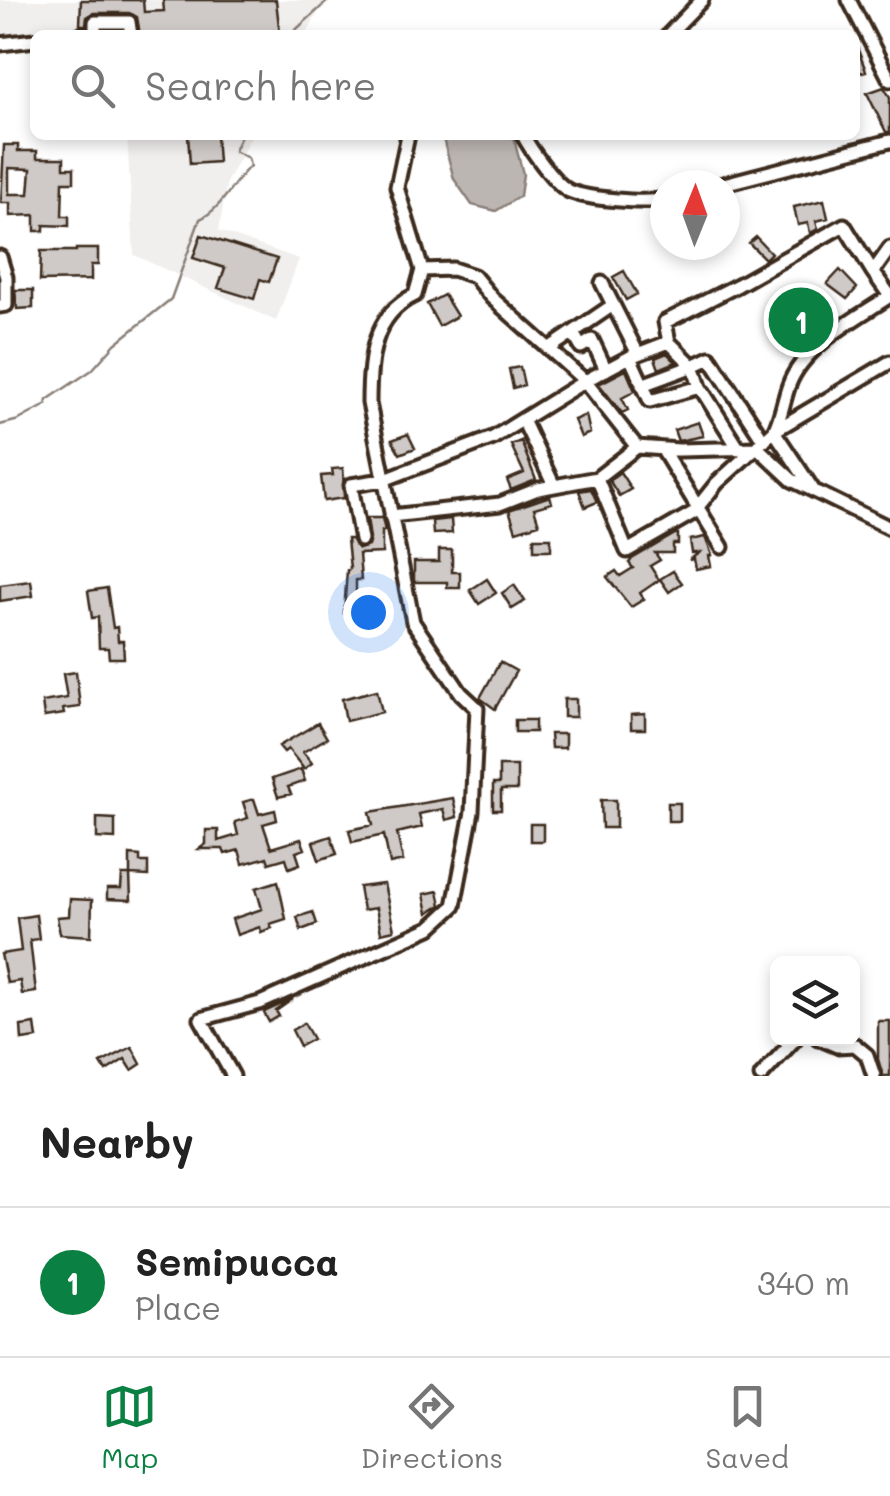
<!DOCTYPE html>
<html lang="en">
<head>
<meta charset="utf-8">
<style>
	:root { --surface:#fff; --page:#f6f6f6; --text:#222; --muted:#767676; --line:#e0e0e0; --accent:#0b8043 }
	body { margin:0; font-family:Mali,sans-serif; background:var(--page); color:var(--text) }
	.controls { position:absolute; right:30px; bottom:30px; display:grid; overflow:hidden; border-radius:15px; box-shadow:0 5px 15px #0003 }
	.controls button { width:90px; height:90px; display:grid; place-items:center; padding:0; border:0; border-bottom:2px solid var(--line); background:var(--surface); color:var(--text); font:50px sans-serif }
	.compass { position:absolute; left:650px; top:170px; width:90px; height:90px; border-radius:50%; background:var(--surface); box-shadow:0 5px 15px #0003; rotate:1deg }
	.you { position:absolute; left:368px; top:612px; width:35px; height:35px; margin:-25px; border:8px solid #fff; border-radius:50%; background:#1a73e8; box-shadow:0 0 0 15px #1a73e833 }
	.badge { display:grid; place-items:center; width:65px; height:65px; border-radius:50%; background:var(--accent); color:#fff; font-size:32px; font-weight:700 }
	.pin { position:absolute; translate:-50% -50%; border:5px solid #fff; box-shadow:0 2px 10px #0006 }
	.list { margin:0; padding:0; list-style:none }
	h2 { display:flex; justify-content:space-between; align-items:center; height:130px; margin:0; padding:0 40px; font-size:42px }
	h2 small { font-size:32px; font-weight:400; color:var(--muted) }
	.list li { display:grid; grid-template-columns:65px 1fr auto; gap:30px; align-items:center; box-sizing:border-box; height:150px; padding:0 40px; border-top:2px solid var(--line) }
	.list b { display:block; font-size:38px; white-space:nowrap }
	.list p { margin:0; font-size:32px; white-space:nowrap; color:var(--muted) }
	.list em { font-size:32px; font-style:normal; color:var(--muted) }
	.icon { flex:none; width:55px; height:55px; fill:none; stroke:currentColor; stroke-width:2; stroke-linecap:round; stroke-linejoin:round }
	.map { position:relative; flex:none; width:890px; height:1076px; overflow:hidden }
	.search { position:absolute; background:var(--surface); box-shadow:0 5px 15px #0003; left:30px; right:30px; top:30px; height:110px; display:flex; align-items:center; gap:25px; box-sizing:border-box; padding:0 35px; border-radius:15px; color:var(--muted); font-size:38px }
	.sheet { height:280px; background:var(--surface) }
	nav { display:flex; justify-content:space-around; align-items:center; box-sizing:border-box; height:140px; border-top:2px solid var(--line); background:var(--surface); font-size:28px; color:var(--muted) }
	nav a { display:grid; justify-items:center; gap:5px }
	nav .on { color:var(--accent) }
	.map>svg:first-child { display:block }
	.built { fill:#f1efee }
	.water { fill:#bcb6b3; stroke:#887e77; stroke-width:2.5 }
	.lines { fill:none; stroke-linecap:round; stroke-linejoin:round }
	.stream { stroke:#887e77; stroke-width:2.5 }
	.building { fill:#cfcac7; stroke:#3b2a1e; stroke-width:2.5; fill-rule:evenodd }
	.street-casing { stroke:#3b2a1e; stroke-width:19 }
	.street { stroke:#fff; stroke-width:11 }
</style>
</head>
<body>
<div class="map">
<svg width="890" height="1076" viewBox="0 0 890 1076">
	<rect width="100%" height="100%" fill="#fff"/>
	<filter id="ink" filterUnits="userSpaceOnUse"><feTurbulence type="fractalNoise" baseFrequency=".01" numOctaves="2"/><feDisplacementMap in="SourceGraphic" scale="20" xChannelSelector="R" yChannelSelector="G"/><feConvolveMatrix kernelMatrix="1 2 1 2 8 2 1 2 1" color-interpolation-filters="sRGB"/></filter>
	<g filter="url(#ink)">
		<path class="built" d="M0 0H325L306 35H35V50L0 39Z
			M127 135H252L227 181 219 231 299 259 276 321 134 255Z"/>
		<path class="water" d="M442 135H513L523 174 520 196 496 211 472 205 454 179Z"/>
		<g class="lines">
			<path class="stream" d="M290 35 329 0
				M0 425 19 420 46 405 47 400 92 370 115 344 171 299 200 219C221 210 233 182 250 166L248 158 234 151 241 135"/>
		</g>
		<path class="building" d="M81 0H143L144 12 164 11 163 0H276L280 35H140L137 17 129 13H94L87 17 86 25H80Z
			M855 42 866 71 855 74Z
			M884 87 890 97V132H886L867 93Z
			M188 135H216L218 162 190 164Z
			M4 145H18V151H37V158H64V168H74V182H63L62 216H69V226L44 225V231H35V215L10 216V203H1ZM9 168 31 169 29 194H9Z
			M824 200 828 218 816 221 818 229 810 233 808 223 798 225 794 207Z
			M201 235 277 259 269 282 260 279 254 299 218 288 225 268 193 258Z
			M756 237 771 253 765 259 749 243Z
			M76 249H98V265H91V280L40 281 41 251H76Z
			M840 270 857 288 847 299 827 284Z
			M624 271 637 294 626 300 613 277Z
			M15 290H33V308L17 309Z
			M444 295 457 316 439 326 427 304Z
			M796 304 816 325 817 334 810 340 785 314Z
			M667 353 676 362 659 369 655 358Z
			M520 367 524 385 513 388 509 369Z
			M626 370 635 391 622 398 628 410 622 413 599 384Z
			M586 415 590 433 581 437 574 420Z
			M698 422 703 436 678 441 674 430Z
			M408 434 415 448 400 454 392 440Z
			M521 441 536 480 511 490 507 480 524 473 511 445Z
			M343 468 344 498 324 501 321 476 333 475 332 469Z
			M620 472 631 489 619 496 609 480Z
			M591 489 597 502 585 507 579 491Z
			M550 496 552 503 534 508 539 524 516 531 509 510Z
			M367 518H382L385 531H382V553L359 554 361 580H356V613H344L347 570 350 569 347 539H351L359 549 368 546 370 539Z
			M451 519 452 533 433 534 432 521Z
			M675 534H678V544H673V553H655L660 560 650 566 659 580 640 593 644 599 631 607 607 577 616 571 620 576 633 568 629 563 632 559Z
			M705 537 712 555 709 556 711 566 696 569 694 559 689 560 699 553H692L690 540Z
			M534 538H551V550H534Z
			M439 550H452V572H460V588H447V582H414V562H439Z
			M673 571 682 583 669 592 660 579Z
			M487 579 496 593 479 604 470 590Z
			M31 581 33 596 0 601V585Z
			M514 585 525 601 512 609 502 593Z
			M107 588 113 628 117 627 118 641H123L124 658H109L108 648H99L98 617 92 618 88 591Z
			M500 662 516 671 495 709 480 698Z
			M76 672 80 707 63 709 64 714 44 717 42 702 67 698 63 674Z
			M377 690 382 712 346 721 342 699Z
			M564 699H576V717H564Z
			M645 714V729H631V715Z
			M515 720H535V732H515Z
			M318 723 327 738 303 752 312 763 304 769 288 749 284 752 279 746Z
			M550 734H565V748H551Z
			M499 766H517V790H501V810H493V784H499Z
			M301 769 305 781 288 787 291 794 278 797 272 779Z
			M453 798 457 817 446 820 443 809 419 814 422 827 397 833 403 861 390 864 384 835 352 842 349 830 373 825 370 812Z
			M254 799 259 814 275 810 277 820 263 824 271 848 301 839 305 849 296 852 300 864 289 868 286 858 269 863 267 857 243 864 239 850 225 854 223 849H199L206 844V830H218V841L238 835 235 822 248 818 243 802Z
			M601 800H616V828H602Z
			M668 803H680V821H668Z
			M97 818 115 819V839L97 838Z
			M530 824H543V841H530Z
			M331 836 337 854 319 860 313 842Z
			M130 855 140 856V862H148V876L130 875 131 900 107 899V889H121L122 875H130Z
			M278 881 286 919 270 924 272 928 261 932 260 927 237 935 232 919 262 909 256 888Z
			M384 884 394 930 381 933 376 908 363 910 359 887Z
			M438 891 441 905 428 913 424 894Z
			M70 899 92 900 91 936 60 934 57 917 69 916Z
			M313 912 317 924 301 930 297 917Z
			M36 915 39 939 30 940 36 992 22 994 20 981 7 983 1 954 21 951 17 918Z
			M293 999 276 1011 279 1016 269 1022 264 1013 266 1011Z
			M878 1021H890V1076H883L878 1059Z
			M304 1023 313 1039 300 1046 292 1030Z
			M35 1024 37 1038 22 1040 21 1026Z
			M132 1047 141 1064 132 1070 125 1059 106 1071 101 1063Z"/>
		<g class="lines">
			<g class="street-casing">
				<path id="street" d="M849 0 890 80
					M79 35 95 33V22H129L131 35
					M668 35 702 0
					M0 44 35 40
					M523 135C530 149 555 184 569 191 587 199 646 204 665 199
					M720 185 890 141
					M0 257 6 277V305L0 306
					M422 270 453 269 474 276 492 298 585 381 637 447 679 450 758 448 792 480 890 528
					M873 272 890 296
					M602 283 638 354
					M890 296C857 318 803 346 789 385 783 401 782 416 774 431L890 362
					M573 333 581 347 592 340 606 370
					M669 342 693 366 710 358 764 441
					M550 348 613 305
					M630 357 650 401 700 387 739 449
					M642 385 693 366 700 387
					M523 420 554 486
					M637 447 597 478 627 551 693 513 717 483 774 431 814 491
					M662 449 722 547
					M391 516 500 504 538 489 597 478
					M361 540 351 485 383 480 493 438 585 381 630 357 669 342 665 322 738 285 844 225 873 272 890 248
					M818 1038 837 1046 855 1045 867 1055 874 1076
					M233 1076 201 1019 260 1003 430 928 454 906 472 812 477 708 461 693 413 622 369 403C369 361 372 315 415 295L422 270 397 187 408 135
					M761 1076 796 1038"/>
			</g>
			<use href="#street" class="street"/>
		</g>
	</g>
</svg>
<div class="controls">
<button><svg class="icon" aria-label="layers" viewBox="0 0 24 24"><path d="M12 4l9 5-9 5-9-5zM3 14l9 5 9-5"/></svg></button>
</div>
<svg class="compass" viewBox="-18 -18 36 36"><path d="M0-13l5 13h-10z" fill="#e53935"/><path d="M0 13l5-13h-10z" fill="#767676"/></svg>
<div class="you"></div>
<div class="pin badge" style="left:801px;top:320px">1</div>
<div class="search"><svg class="icon" aria-label="search" viewBox="0 0 24 24"><circle cx="10" cy="10" r="6"/><path d="M15 15l6 6"/></svg>Search here</div>
</div>
<section class="sheet">
<h2>Nearby<small></small></h2>
<ul class="list">
<li><span class="badge">1</span><div><b>Semipucca</b><p>Place</p></div><em>340 m</em></li>
</ul>
</section>
<nav>
<a class="on"><svg class="icon" aria-label="map" viewBox="0 0 24 24"><path d="M3 6l6-2 6 2 6-2v14l-6 2-6-2-6 2zM9 4v14M15 6v14"/></svg>Map</a>
<a><svg class="icon" aria-label="directions" viewBox="0 0 24 24"><path d="M12 3l9 9-9 9-9-9zM9 14v-3h6M13 9l2 2-2 2"/></svg>Directions</a>
<a><svg class="icon" aria-label="saved" viewBox="0 0 24 24"><path d="M7 4h10v16l-5-4-5 4z"/></svg>Saved</a>
</nav>
</body>
</html>
